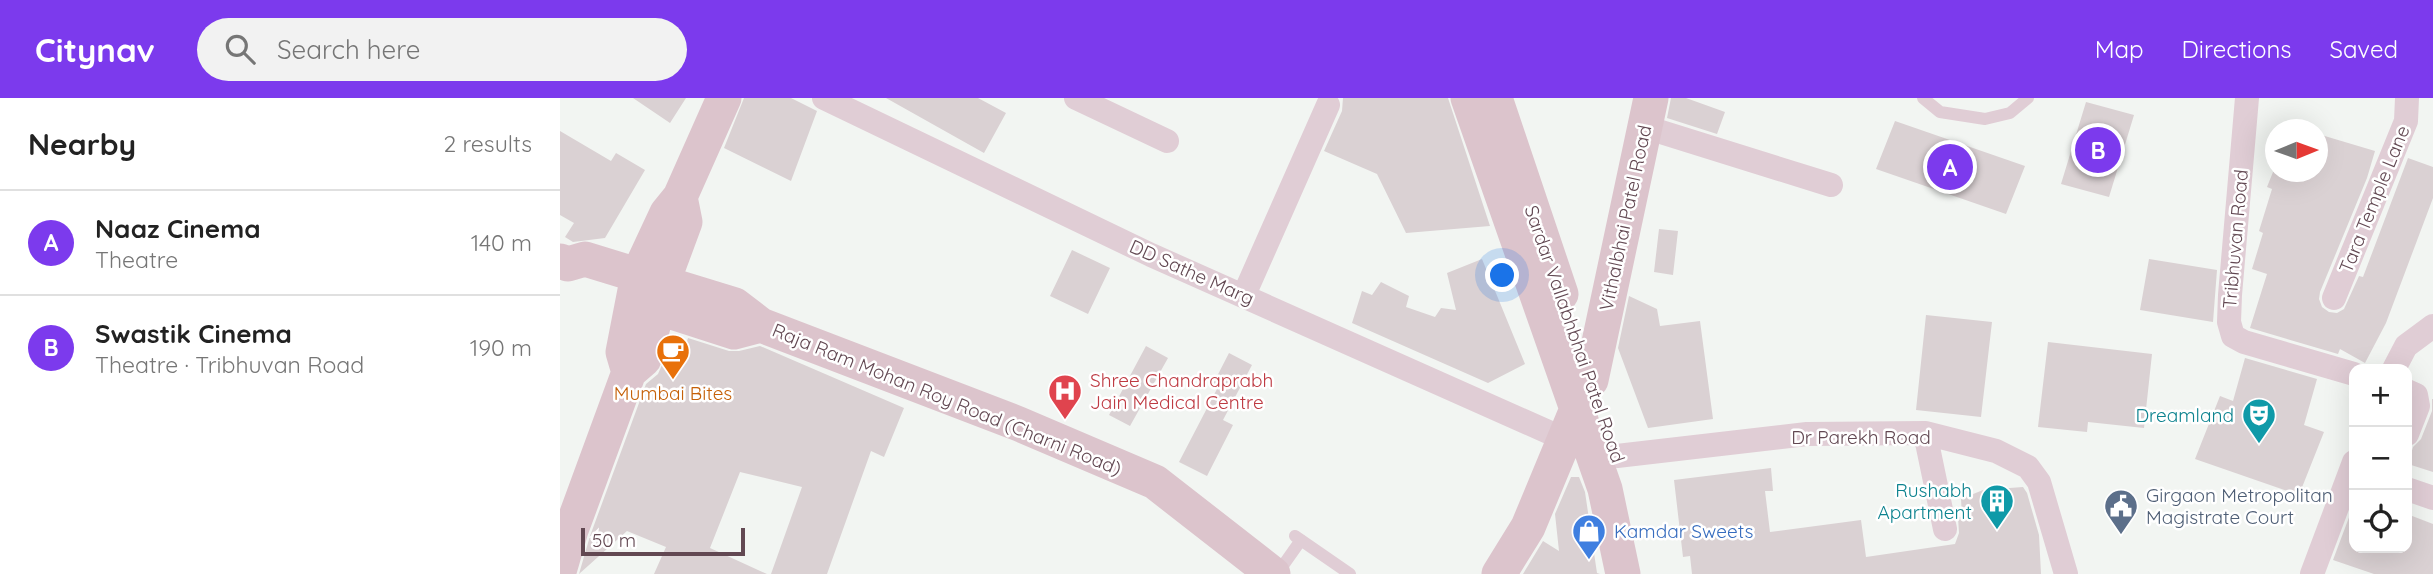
<!DOCTYPE html>
<html lang="en">
<head>
<meta charset="utf-8">
<style>
	:root { --surface:#fff; --page:#f2f2f2; --text:#222; --muted:#767676; --line:#e0e0e0; --accent:#7c3aed }
	body { margin:0; font-family:Quicksand,sans-serif; background:var(--page); color:var(--text) }
	.controls { position:absolute; right:21px; bottom:21px; display:grid; overflow:hidden; border-radius:14px; box-shadow:0 7px 28px #0002 }
	.controls button { width:63px; height:63px; display:grid; place-items:center; padding:0; border:0; border-bottom:2px solid var(--line); background:var(--surface); color:var(--text); font:35px sans-serif }
	.compass { position:absolute; left:1705px; top:21px; width:63px; height:63px; border-radius:50%; background:var(--surface); box-shadow:0 7px 28px #0002; rotate:89deg }
	.scale { position:absolute; left:21px; bottom:18px; width:164px; box-sizing:border-box; padding-left:7px; border:4px solid #624852; border-top:0; font-size:19px; line-height:24px; white-space:nowrap; color:#624852; -webkit-text-stroke:5px #fff; paint-order:stroke }
	.you { position:absolute; left:943px; top:178px; width:24px; height:24px; margin:-18px; border:5px solid #fff; border-radius:50%; background:#1a73e8; box-shadow:0 0 0 10px #1a73e833 }
	.badge { display:grid; place-items:center; width:46px; height:46px; border-radius:50%; background:var(--accent); color:#fff; font-size:23px; font-weight:700 }
	.pin { position:absolute; translate:-50% -50%; border:4px solid #fff; box-shadow:0 2px 7px #0006 }
	.list { margin:0; padding:0; list-style:none }
	h2 { display:flex; justify-content:space-between; align-items:center; height:91px; margin:0; padding:0 28px; font-size:30px }
	h2 small { font-size:23px; font-weight:400; color:var(--muted) }
	.list li { display:grid; grid-template-columns:46px 1fr auto; gap:21px; align-items:center; box-sizing:border-box; height:105px; padding:0 28px; border-top:2px solid var(--line) }
	.list b { display:block; font-size:26px; white-space:nowrap }
	.list p { margin:0; font-size:23px; white-space:nowrap; color:var(--muted) }
	.list em { font-size:23px; font-style:normal; color:var(--muted) }
	.icon { flex:none; width:38px; height:38px; fill:none; stroke:currentColor; stroke-width:2; stroke-linecap:round; stroke-linejoin:round }
	.map { position:relative; flex:none; width:1873px; height:476px; overflow:hidden }
	header { display:flex; align-items:center; gap:42px; box-sizing:border-box; height:98px; padding:0 35px; background:var(--accent); color:#fff }
	header strong { font-size:33px }
	nav { display:flex; gap:38px; margin-inline-start:auto; font-size:24px }
	.search { width:490px; height:63px; background:var(--page); display:flex; align-items:center; gap:18px; box-sizing:border-box; padding:0 24px; border-radius:38px; color:var(--muted); font-size:26px }
	main { display:flex }
	aside { flex:1; background:var(--surface) }
	.map>svg:first-child { display:block }
	.building { fill:#dad1d3 }
	.lines { fill:none; stroke-linecap:round; stroke-linejoin:round }
	.lane { stroke:#e0cdd5; stroke-width:12 }
	.street { stroke:#e0cdd5; stroke-width:24 }
	.secondary { stroke:#dcc4cc; stroke-width:35 }
	.labels { text-anchor:middle; stroke-width:5; stroke-linejoin:round; paint-order:stroke }
	.street-label { font-size:19px; fill:#624852; stroke:#fff }
	.health-label { font-size:19px; fill:#be3a42; stroke:#fff; text-anchor:start }
	.food-label { font-size:19px; fill:#c56008; stroke:#fff }
	.culture-label { font-size:19px; fill:#0d838f; stroke:#fff; text-anchor:end }
	.service-label { font-size:19px; fill:#4e5e75; stroke:#fff; text-anchor:start }
	.shop-label { font-size:19px; fill:#366cbe; stroke:#fff; text-anchor:start }
</style>
</head>
<body>
<header>
<strong>Citynav</strong>
<div class="search"><svg class="icon" aria-label="search" viewBox="0 0 24 24"><circle cx="10" cy="10" r="6"/><path d="M15 15l6 6"/></svg>Search here</div>
<nav><a>Map</a><a>Directions</a><a>Saved</a></nav>
</header>
<main>
<aside>
<h2>Nearby<small>2 results</small></h2>
<ul class="list">
<li><span class="badge">A</span><div><b>Naaz Cinema</b><p>Theatre</p></div><em>140 m</em></li>
<li><span class="badge">B</span><div><b>Swastik Cinema</b><p>Theatre · Tribhuvan Road</p></div><em>190 m</em></li>
</ul>
</aside>
<div class="map">
<svg width="1873" height="476" viewBox="0 0 1873 476">
	<rect width="100%" height="100%" fill="#f2f5f2"/>
	<path class="building" d="M73 0H126L110 25Z
		M184 0H231L257 13 231 83 164 50Z
		M326 0H418L446 15 424 55Z
		M783 0H888L930 128 846 135 817 76 764 53 782 13Z
		M1111 0H1126L1165 14 1157 36 1107 20Z
		M1526 4 1574 17 1549 99 1501 86Z
		M1335 23 1465 68 1446 116 1316 71Z
		M0 33 51 63 56 55 85 72 45 140 13 144 5 139 14 125 0 117Z
		M1758 36 1815 53 1807 80 1760 194 1759 201 1762 209 1769 214 1777 215 1784 211 1799 178 1803 179 1848 60 1873 69V100L1826 225 1805 265 1780 251 1778 256 1690 230 1707 176 1692 171 1703 135 1699 133 1712 91 1707 89 1713 74H1758Z
		M1099 131 1118 133 1113 177 1094 174Z
		M512 152 550 170 528 216 490 198Z
		M922 161 965 266 928 285 792 225 802 193 812 197 821 184 849 198 846 209 875 219 881 210 896 212 887 175Z
		M1589 161 1657 172 1653 224 1580 212Z
		M1069 198 1097 211 1100 228 1140 223 1153 321 1088 330 1058 250Z
		M1366 217 1432 224 1421 319 1356 312Z
		M128 240 169 253H179L200 248 344 310 324 359 311 353 267 476H211L242 389 180 374 150 450 207 476H94L106 449 67 433 19 476 30 438 86 286 98 276 105 260 120 268Z
		M1488 244 1592 256 1584 330 1528 324 1527 334 1478 329Z
		M586 248 608 260 570 328 549 317Z
		M669 255 692 267 663 322 673 327 647 378 619 364 657 291 652 288Z
		M1685 260 1757 281 1744 327 1764 334 1739 397 1635 361 1660 298 1673 303Z
		M1872 301H1873V374L1848 366 1853 349 1861 341 1872 313Z
		M1211 370 1213 393H1205L1210 434 1301 422 1306 459 1395 446 1399 435 1398 419H1402L1401 401 1423 392 1463 389 1467 395 1479 437 1481 476H1132L1130 458 1123 459 1114 382Z
		M1011 379H1019L1025 394 1037 475 1040 476H963L983 443 999 453 995 416Z
		M1794 406V450H1847V416L1873 426V476H1814L1773 462Z"/>
	<g class="lines">
		<path class="lane" d="M1363 0 1380 14 1425 21 1450 15 1468 0
			M735 438 790 476
			M717 476 741 442"/>
		<path class="street" d="M264 0 591 157 1004 341
			M516 0 607 43
			M1687 0 1670 197 1669 224 1673 238 1684 244 1794 276
			M1085 29 1271 87
			M684 197 768 7
			M1774 200 1846 23 1847 0
			M1834 271 1846 248 1873 228
			M1847 293 1856 297 1858 308 1847 336
			M1365 335 1385 431
			M1057 358 1247 336 1365 335 1436 353 1468 369 1479 384 1506 476
			M1847 391 1873 400
			M1752 476 1794 364"/>
		<path class="secondary" d="M908 0 1045 391 1063 476
			M935 0 1001 196
			M0 163 8 166 25 161 175 207 201 227 459 326 595 384 713 476
			M78 203 174 234 201 227
			M68 271 63 254 78 177 107 115 120 99 164 0
			M1031 282 1091 0
			M0 470 11 432 69 274 84 261 98 210 102 186 125 124 120 99
			M939 476 968 429 1017 311"/>
	</g>
	<defs>
		<g id="cafe-pin" transform="scale(1.75)"><path d="M0 17L-7.5 6A9.5 9.5 0 1 1 7.5 6Z" fill="#e8710a" stroke="#fff"/><path d="M-5.5-4.5H6V0H3Q3 3.5 0 3.5H-2.5Q-5.5 3.5-5.5 0ZM3-3.2v2h1.7v-2ZM-6 4.5H4V6H-6Z" fill="#fff"/></g>
		<g id="hospital-pin" transform="scale(1.75)"><path d="M0 17L-7.5 6A9.5 9.5 0 1 1 7.5 6Z" fill="#e0444e" stroke="#fff"/><path d="M-5-5h3v3.5h4V-5h3V5h-3V1.5h-4V5h-3Z" fill="#fff"/></g>
		<g id="theatre-pin" transform="scale(1.75)"><path d="M0 17L-7.5 6A9.5 9.5 0 1 1 7.5 6Z" fill="#0f9aa8" stroke="#fff"/><path d="M-5-5.5Q0-4 5-5.5V0Q5 5 0 6Q-5 5-5 0ZM-3.3-2.5H-1v1.5H-3.3ZM1-2.5H3.3v1.5H1ZM-2.8 1Q0 5.5 2.8 1Z" fill="#fff"/></g>
		<g id="building-pin" transform="scale(1.75)"><path d="M0 17L-7.5 6A9.5 9.5 0 1 1 7.5 6Z" fill="#0f9aa8" stroke="#fff"/><path d="M-4-6H4V6H1V3H-1V6H-4ZM-2.5-4.3h1.7v1.8h-1.7ZM.8-4.3h1.7v1.8H.8ZM-2.5-1h1.7V.8h-1.7ZM.8-1h1.7V.8H.8Z" fill="#fff"/></g>
		<g id="civic-pin" transform="scale(1.75)"><path d="M0 17L-7.5 6A9.5 9.5 0 1 1 7.5 6Z" fill="#5c6f8a" stroke="#fff"/><path d="M-.6-6.5H3V-4.5H.6V-3L4-1V1h2V6H-6V1h2V-1L-.6-3ZM-1.2 2.5V6h2.4V2.5Z" fill="#fff"/></g>
		<g id="shop-pin" transform="scale(1.75)"><path d="M0 17L-7.5 6A9.5 9.5 0 1 1 7.5 6Z" fill="#3f7fe0" stroke="#fff"/><path d="M-5-2.5h2.3a2.7 3.5 0 0 1 5.4 0H5L5.5 6h-11ZM-1.5-2.5h3a1.5 2.3 0 0 0-3 0Z" fill="#fff"/></g>
	</defs>
	<g fill-rule="evenodd">
		<use href="#cafe-pin" x="113" y="253"/>
		<use href="#hospital-pin" x="505" y="293"/>
		<use href="#theatre-pin" x="1699" y="317"/>
		<use href="#building-pin" x="1437" y="403"/>
		<use href="#civic-pin" x="1561" y="408"/>
		<use href="#shop-pin" x="1029" y="433"/>
	</g>
	<g class="labels">
		<g class="street-label">
			<text transform="translate(1814 101) rotate(-68)" y="7">Tara Temple Lane</text>
			<text transform="translate(1065 120) rotate(-78)" y="7">Vithalbhai Patel Road</text>
			<text transform="translate(1675 141) rotate(-85)" y="7">Tribhuvan Road</text>
			<text transform="translate(632 174) rotate(24)" y="7">DD Sathe Marg</text>
			<text transform="translate(1015 236) rotate(71)" y="7">Sardar Vallabhbhai Patel Road</text>
			<text transform="translate(387 301) rotate(22)" y="7">Raja Ram Mohan Roy Road (Charni Road)</text>
			<text x="1301" y="346">Dr Parekh Road</text>
		</g>
		<g class="health-label">
			<text x="530" y="289">Shree Chandraprabh<tspan x="530" dy="22">Jain Medical Centre</tspan></text>
		</g>
		<g class="food-label">
			<text x="113" y="302">Mumbai Bites</text>
		</g>
		<g class="culture-label">
			<text x="1674" y="324">Dreamland</text>
			<text x="1412" y="399">Rushabh<tspan x="1412" dy="22">Apartment</tspan></text>
		</g>
		<g class="service-label">
			<text x="1586" y="404">Girgaon Metropolitan<tspan x="1586" dy="22">Magistrate Court</tspan></text>
		</g>
		<g class="shop-label">
			<text x="1054" y="440">Kamdar Sweets</text>
		</g>
	</g>
</svg>
<div class="controls">
<button>+</button>
<button>−</button>
<button><svg class="icon" aria-label="locate" viewBox="0 0 24 24"><circle cx="12" cy="12" r="6"/><path d="M12 2v4M12 18v4M2 12h4M18 12h4"/></svg></button>
</div>
<svg class="compass" viewBox="-18 -18 36 36"><path d="M0-13l5 13h-10z" fill="#e53935"/><path d="M0 13l5-13h-10z" fill="#767676"/></svg>
<div class="scale">50 m</div>
<div class="you"></div>
<div class="pin badge" style="left:1390px;top:69px">A</div>
<div class="pin badge" style="left:1538px;top:52px">B</div>
</div>
</main>
</body>
</html>
